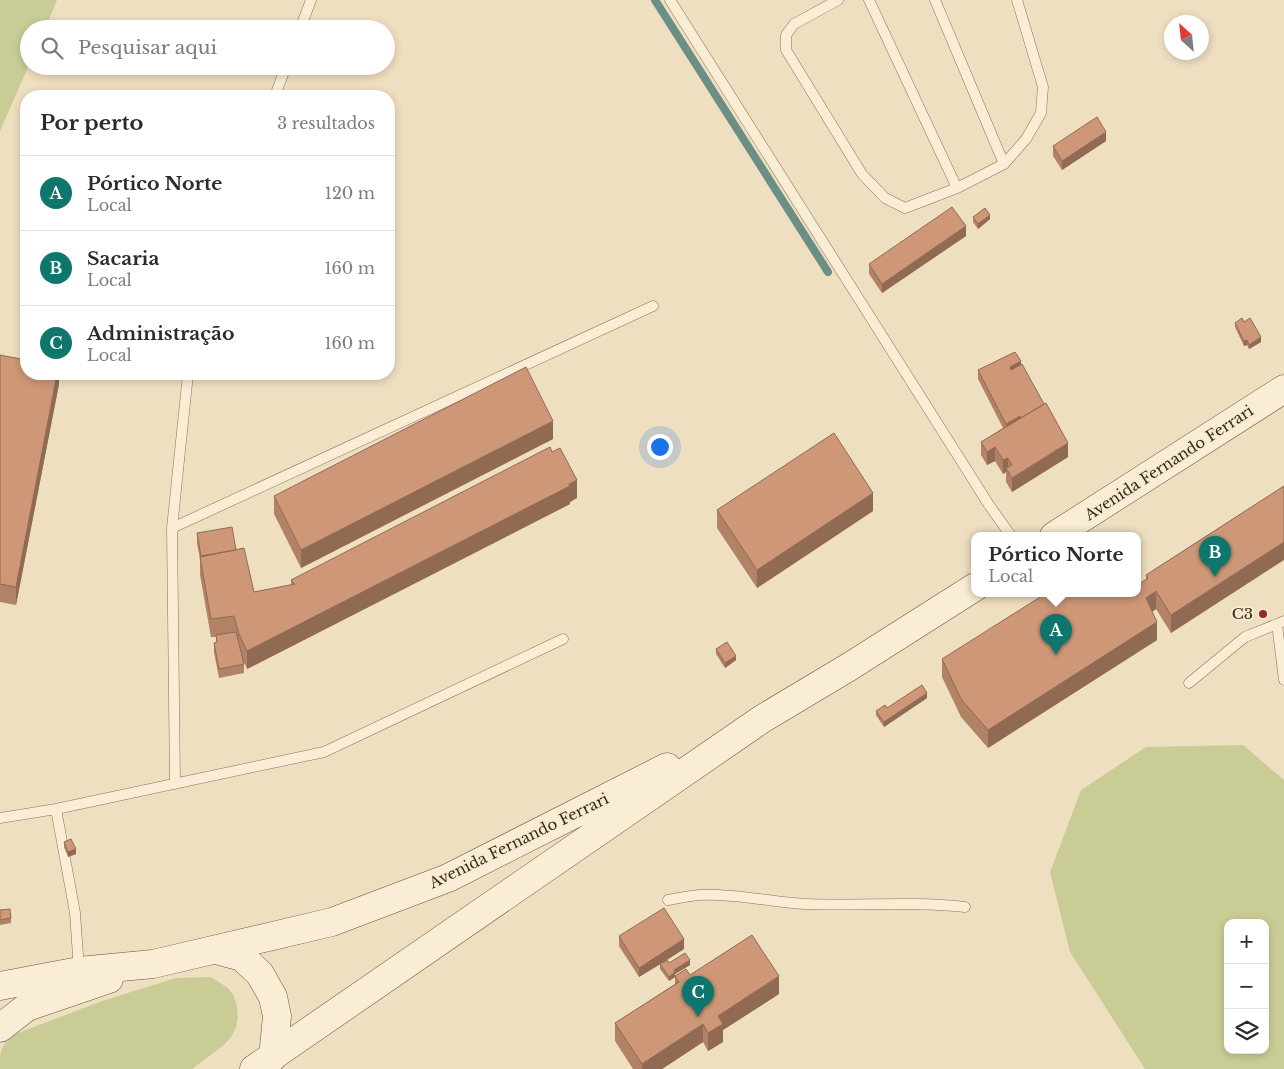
<!DOCTYPE html>
<html lang="pt">
<head>
<meta charset="utf-8">
<style>
	:root { --surface:#fff; --page:#f7f7f7; --text:#2b2b33; --muted:#7c7c81; --line:#e1e1e2; --accent:#0f766e }
	body { margin:0; font-family:"Libre Baskerville",serif; background:var(--page); color:var(--text) }
	.controls { position:absolute; right:15px; bottom:15px; display:grid; overflow:hidden; border-radius:10px; box-shadow:0 2px 8px #0003 }
	.controls button { width:45px; height:45px; display:grid; place-items:center; padding:0; border:0; border-bottom:1px solid var(--line); background:var(--surface); color:var(--text); font:25px sans-serif }
	.compass { position:absolute; left:1164px; top:15px; width:45px; height:45px; border-radius:50%; background:var(--surface); box-shadow:0 2px 8px #0003; rotate:333deg }
	.you { position:absolute; left:659px; top:446px; width:18px; height:18px; margin:-12px; border:4px solid #fff; border-radius:50%; background:#1a73e8; box-shadow:0 0 0 8px #1a73e833 }
	.badge { display:grid; place-items:center; width:32px; height:32px; border-radius:50%; background:var(--accent); color:#fff; font-size:16px; font-weight:700 }
	.pin { position:absolute; translate:-50% -41px; filter:drop-shadow(0 1px 2px #0008) }
	.pin::after { content:''; position:absolute; top:26px; width:18px; height:15px; background:inherit; clip-path:polygon(0 0,100% 0,50% 100%) }
	.popup { position:absolute; left:971px; top:532px; width:170px; height:65px; box-sizing:border-box; display:grid; place-content:center; border-radius:10px; background:var(--surface); filter:drop-shadow(0 1px 4px #0005); font-size:16px; white-space:nowrap; color:var(--muted) }
	.popup b { font-size:19px; color:var(--text) }
	.popup::after { content:''; position:absolute; left:50%; top:100%; margin-left:-10px; border:10px solid transparent; border-top-color:var(--surface) }
	.list { margin:0; padding:0; list-style:none }
	h2 { display:flex; justify-content:space-between; align-items:center; height:65px; margin:0; padding:0 20px; font-size:21px }
	h2 small { font-size:16px; font-weight:400; color:var(--muted) }
	.list li { display:grid; grid-template-columns:32px 1fr auto; gap:15px; align-items:center; box-sizing:border-box; height:75px; padding:0 20px; border-top:1px solid var(--line) }
	.list b { display:block; font-size:19px; white-space:nowrap }
	.list p { margin:0; font-size:16px; white-space:nowrap; color:var(--muted) }
	.list em { font-size:16px; font-style:normal; color:var(--muted) }
	.icon { flex:none; width:28px; height:28px; fill:none; stroke:currentColor; stroke-width:2; stroke-linecap:round; stroke-linejoin:round }
	.map { position:relative; flex:none; width:1284px; height:1069px; overflow:hidden }
	.search { position:absolute; background:var(--surface); box-shadow:0 2px 8px #0003; left:20px; top:20px; width:375px; height:55px; display:flex; align-items:center; gap:12px; box-sizing:border-box; padding:0 18px; border-radius:28px; color:var(--muted); font-size:19px }
	.panel { position:absolute; background:var(--surface); box-shadow:0 2px 8px #0003; left:20px; top:90px; width:375px; height:290px; border-radius:20px }
	.map>svg:first-child { display:block }
	.green { fill:#c9cd95; fill-rule:evenodd }
	.lines { fill:none; stroke-linecap:round; stroke-linejoin:round }
	.stream { stroke:#6b8f85; stroke-width:8 }
	.lane-casing { stroke:#897058; stroke-width:11 }
	.secondary-casing { stroke:#6b513c; stroke-width:29 }
	.lane { stroke:#f9edd5; stroke-width:10 }
	.secondary { stroke:#f9edd5; stroke-width:28 }
	.wall { fill:#b18266 }
	.shaded-wall { fill:#906a53 }
	.building { fill:#ce9777; stroke:#906a53 }
	.poi-dot { fill:#99272d; stroke:#f6ead1; stroke-width:2 }
	.labels { text-anchor:middle; stroke-width:4; stroke-linejoin:round; paint-order:stroke }
	.street-label { font-size:15px; fill:#38291d; stroke:#f6ead1 }
	.poi-label { font-size:15px; fill:#38291d; stroke:#f6ead1; text-anchor:end }
</style>
</head>
<body>
<div class="map">
<svg width="1284" height="1069" viewBox="0 0 1284 1069">
	<rect width="100%" height="100%" fill="#efdfc1"/>
	<path class="green" d="M0 0H57L45 29H29V65L0 131Z
		M1243 745 1284 780V1069H1145L1070 952 1050 872 1081 790 1146 747ZM1228 923H1265V1050H1228Z
		M211 977 228 988 234 996 237 1006 238 1017 236 1028 231 1037 224 1045 192 1069H0C0 1051 0 1047 13 1035L102 1001 176 978Z"/>
	<g class="lines">
		<path class="stream" d="M655 0 828 272"/>
		<g class="lane-casing">
			<path id="lane" d="M670 0 989 505 1011 536
				M838 0 794 24 786 35V50L862 174 885 198 905 208 957 188 1004 164 1026 139 1041 113 1043 87 1017 0
				M869 0 957 188
				M935 0 1004 164
				M300 29 311 0
				M275 96 286 66
				M172 528 653 306
				M1284 621 1277 624 1284 680
				M1189 683 1245 637 1277 624
				M175 784 172 528 188 374
				M56 809 75 913 79 970
				M0 818 56 809 324 752 563 639
				M668 900C678 898 688 896 699 895 734 893 770 902 805 904 859 906 912 901 965 907"/>
		</g>
		<g class="secondary-casing">
			<path id="secondary" d="M1054 536 1284 389
				M216 950 242 957 260 974 273 997 277 1016 273 1057
				M0 986 79 971 153 964 332 922 448 878 667 767
				M0 1028 27 1007 109 979
				M254 1069 762 719 849 667 975 587"/>
		</g>
		<use href="#lane" class="lane"/>
		<use href="#secondary" class="secondary"/>
	</g>
	<path class="wall" d="M1106 141 1062 170 1053 156V146Z
		M973 217 990 219 978 229 973 222Z
		M966 236 882 293 869 274V264Z
		M1244 322 1261 342 1249 349 1247 345 1244 346 1235 327V323Z
		M0 355 59 374V384L16 605 0 602Z
		M1021 365 1068 457 1012 492 1006 482V472L1003 474 995 461 987 465 981 455V442L1003 428 978 379V370Z
		M553 439 301 568 274 514V496Z
		M1284 486 1171 633 1156 609 1152 612 1157 640 988 748 961 717 942 677V659L1139 584 1146 580V575Z
		M577 498 570 502V504L247 669 244 662V673L219 678 214 652V643L216 642V637H211L200 575V559L197 543V533L236 550 254 592 291 585V580Z
		M717 510 873 511 757 588 717 528Z
		M716 649 736 660 725 668 716 654Z
		M927 698 884 727 876 715V711Z
		M64 842 76 854 68 857 64 847Z
		M0 910 11 918V923L0 925Z
		M619 936 684 949 667 960 669 963 690 965 675 974V976L690 975 779 994 723 1030V1042L708 1051 703 1042 662 1069H633L615 1041V1023L675 984V977L669 981 660 969V964L664 962 639 977 619 946Z"/>
	<path class="shaded-wall" d="M1106 132V141L1062 170V161Z
		M990 215V219L978 229V224Z
		M966 226V236L882 293V284Z
		M1261 337V342L1249 349V345Z
		M1247 340V345L1244 346V341Z
		M1021 361V371L1010 376V367Z
		M57 374H59V384L16 605V587Z
		M1020 416V426L1006 434V424Z
		M553 421V439L301 568V550Z
		M1068 443V457L1012 492V478Z
		M995 447V461L987 465V452Z
		M1008 458V471L1006 468V472L1003 474V460Z
		M577 480V498L570 502V504L247 669V651Z
		M873 493V511L757 588V570Z
		M1284 542V560L1171 633V615Z
		M1156 591V609L1146 616V598Z
		M1157 622V640L988 748V730Z
		M736 656V660L725 668V663Z
		M927 693V698L884 727V722Z
		M76 849V854L68 857V852Z
		M684 939V949L639 977V968Z
		M690 960V965L675 974V977L669 981V977L674 970Z
		M779 976V994L723 1030V1042L708 1051V1033L718 1016Z
		M703 1024V1042L662 1069H642V1064Z"/>
	<path class="building" d="M1097 117 1106 132 1062 161 1053 146Z
		M952 207 966 226 882 284 869 264Z
		M985 208 990 215 978 224 973 217Z
		M1242 318 1244 322 1250 318 1261 337 1249 345 1247 340 1244 341 1235 323Z
		M1015 352 1021 361 1010 367 1011 370 1022 364 1044 404 1021 418 1020 416 1006 424 978 370Z
		M0 355 26 360V374H57L16 587 0 584Z
		M526 367 553 421 301 550 274 496Z
		M1046 403 1068 443 1012 478 1006 468 1012 465 1008 458 1003 460 995 447 987 452 981 442Z
		M834 433 873 493 757 570 717 510Z
		M550 447 552 452 560 448 577 480 569 484 570 486 247 651 239 634 234 616 211 619 200 557 244 548 254 592 295 584 291 580Z
		M1284 486V542L1171 615 1156 591 1146 598 1157 622 988 730 961 699 942 659 1045 594H1137V582L1139 584 1148 578 1146 575Z
		M232 527 236 550 201 556 197 533Z
		M236 632 244 664 219 669 214 643 217 642 216 635Z
		M727 642 736 656 725 663 716 649Z
		M922 685 927 693 884 722 876 711 885 705 887 708Z
		M71 839 76 849 68 852 64 842Z
		M664 908 684 939 639 968 619 936Z
		M10 909 11 918 0 920V910Z
		M752 935 779 976 718 1016 723 1024 708 1033 703 1024 642 1064 615 1023 679 982 675 976 686 969 690 975Z
		M685 953 690 960 674 970 675 972 669 977 660 964 667 960 669 963Z"/>
	<circle class="poi-dot" cx="1263" cy="614" r="5"/>
	<g class="labels">
		<g class="street-label">
			<text transform="translate(1169 463) rotate(-33)" y="5">Avenida Fernando Ferrari</text>
			<text transform="translate(519 841) rotate(-26)" y="5">Avenida Fernando Ferrari</text>
		</g>
		<g class="poi-label">
			<text x="1253" y="619">C3</text>
		</g>
	</g>
</svg>
<div class="controls">
<button>+</button>
<button>−</button>
<button><svg class="icon" aria-label="layers" viewBox="0 0 24 24"><path d="M12 4l9 5-9 5-9-5zM3 14l9 5 9-5"/></svg></button>
</div>
<svg class="compass" viewBox="-18 -18 36 36"><path d="M0-13l5 13h-10z" fill="#e53935"/><path d="M0 13l5-13h-10z" fill="#7c7c81"/></svg>
<div class="you"></div>
<div class="pin badge" style="left:1056px;top:655px">A</div>
<div class="popup"><b>Pórtico Norte</b>Local</div>
<div class="pin badge" style="left:1215px;top:577px">B</div>
<div class="pin badge" style="left:698px;top:1017px">C</div>
<div class="search"><svg class="icon" aria-label="search" viewBox="0 0 24 24"><circle cx="10" cy="10" r="6"/><path d="M15 15l6 6"/></svg>Pesquisar aqui</div>
<section class="panel">
<h2>Por perto<small>3 resultados</small></h2>
<ul class="list">
<li><span class="badge">A</span><div><b>Pórtico Norte</b><p>Local</p></div><em>120 m</em></li>
<li><span class="badge">B</span><div><b>Sacaria</b><p>Local</p></div><em>160 m</em></li>
<li><span class="badge">C</span><div><b>Administração</b><p>Local</p></div><em>160 m</em></li>
</ul>
</section>
</div>
</body>
</html>
